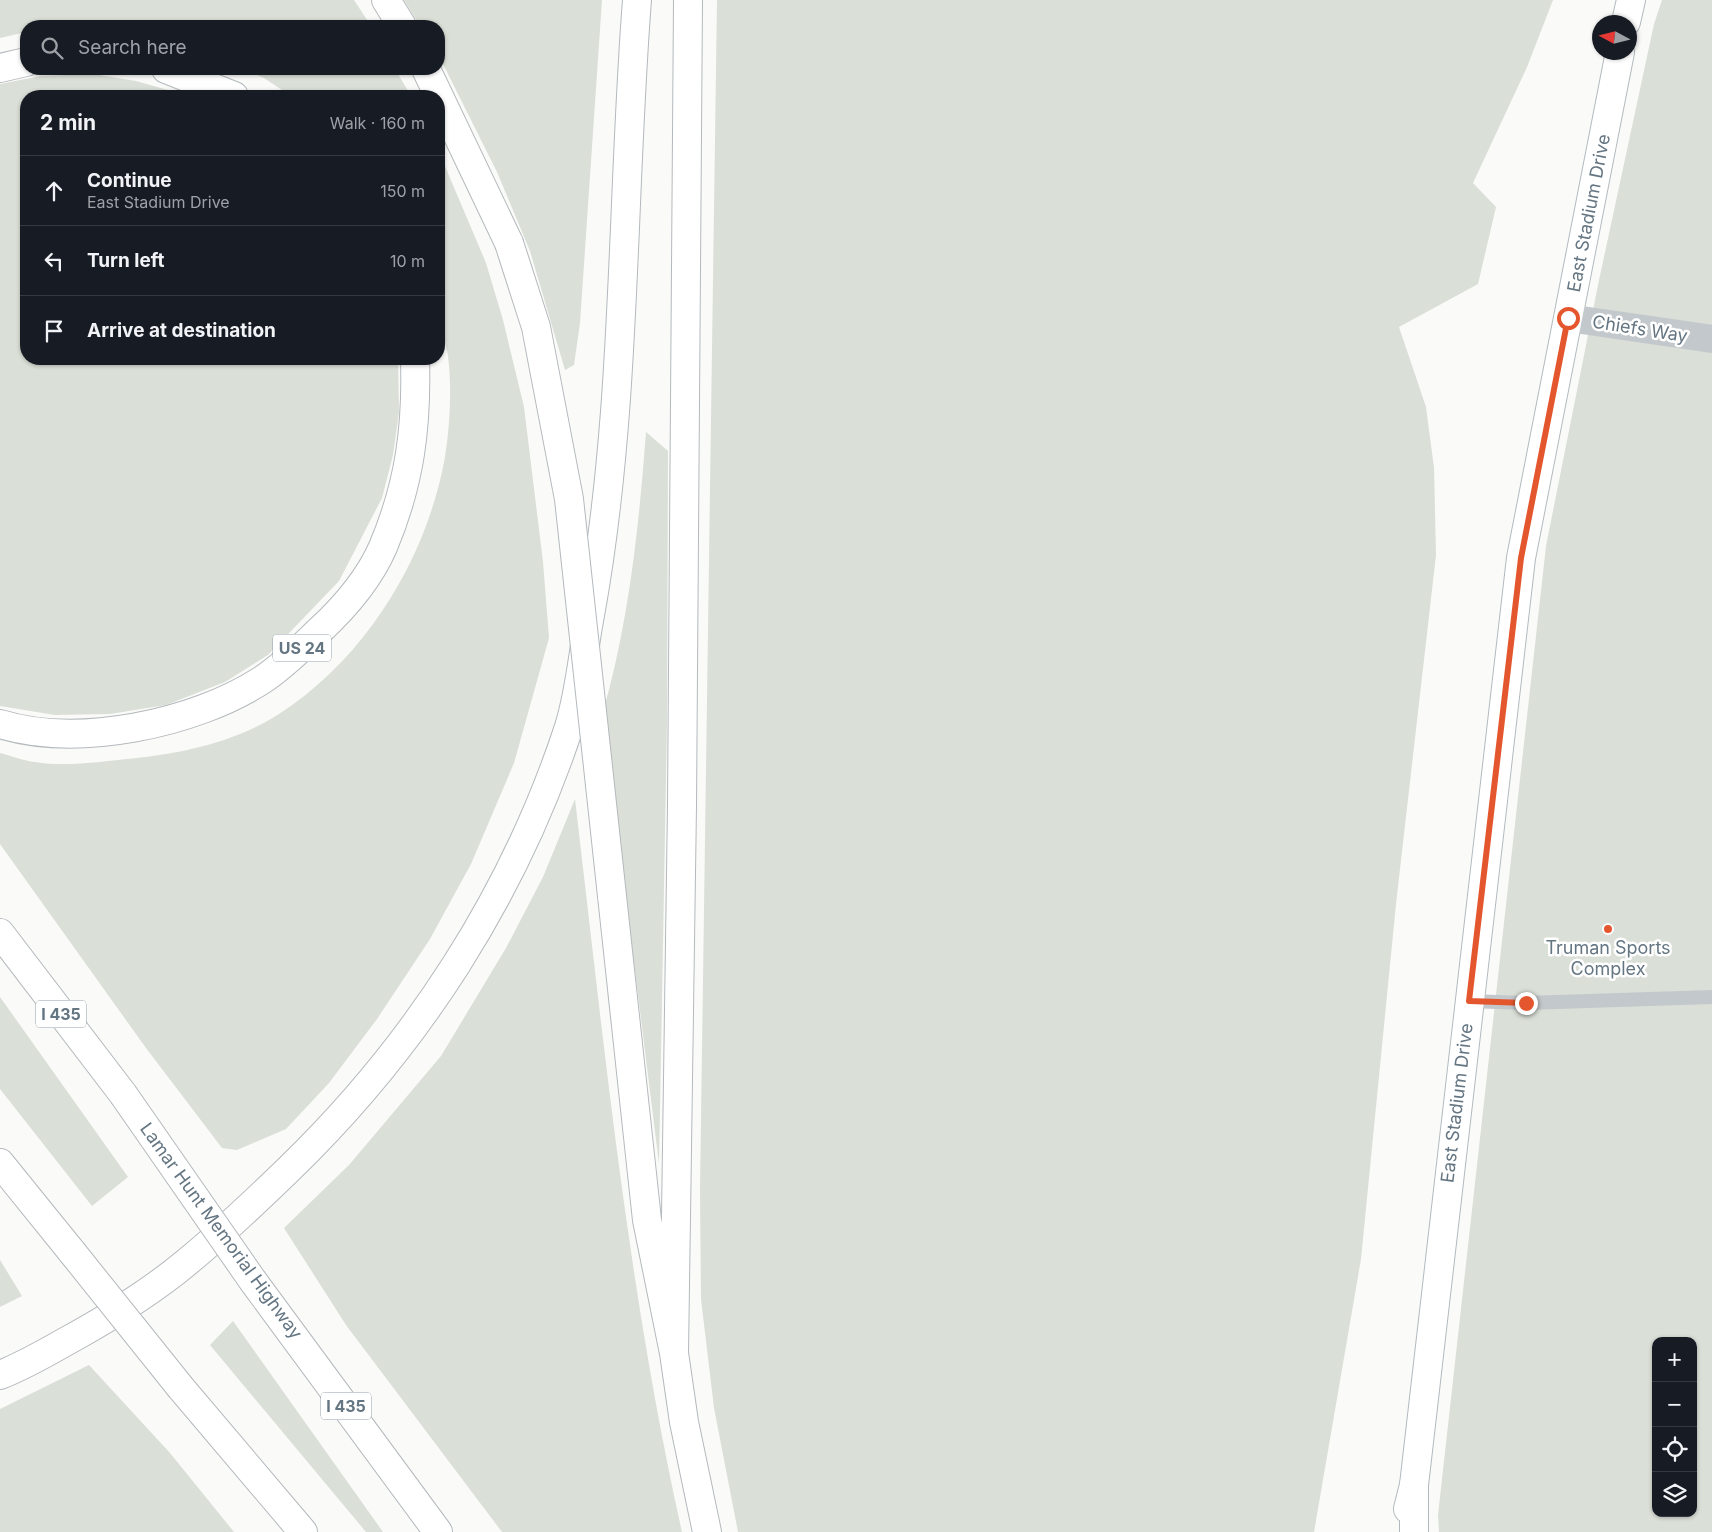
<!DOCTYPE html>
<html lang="en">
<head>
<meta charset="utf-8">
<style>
	:root { --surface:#171b24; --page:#20242c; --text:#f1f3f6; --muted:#9ea1a6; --line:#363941 }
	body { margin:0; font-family:Inter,sans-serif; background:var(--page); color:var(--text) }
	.controls { position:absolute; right:15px; bottom:15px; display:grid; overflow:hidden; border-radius:10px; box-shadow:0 1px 4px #0004 }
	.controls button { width:45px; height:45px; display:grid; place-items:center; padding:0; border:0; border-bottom:1px solid var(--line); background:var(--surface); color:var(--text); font:25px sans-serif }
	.compass { position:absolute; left:1592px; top:15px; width:45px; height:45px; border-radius:50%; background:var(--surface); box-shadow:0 1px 4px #0004; rotate:277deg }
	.stop { position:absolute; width:15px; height:15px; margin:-11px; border:4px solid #e4572e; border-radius:50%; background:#fff }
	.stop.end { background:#e4572e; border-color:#fff; box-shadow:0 1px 5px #0008 }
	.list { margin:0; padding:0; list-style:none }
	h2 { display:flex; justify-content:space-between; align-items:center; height:65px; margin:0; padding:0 20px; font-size:21px }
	h2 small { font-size:16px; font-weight:400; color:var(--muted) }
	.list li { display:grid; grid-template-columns:32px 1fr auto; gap:15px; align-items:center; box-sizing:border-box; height:70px; padding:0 20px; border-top:1px solid var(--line) }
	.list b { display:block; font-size:19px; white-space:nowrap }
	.list p { margin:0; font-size:16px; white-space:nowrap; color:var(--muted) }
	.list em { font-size:16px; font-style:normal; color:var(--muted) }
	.icon { flex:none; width:28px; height:28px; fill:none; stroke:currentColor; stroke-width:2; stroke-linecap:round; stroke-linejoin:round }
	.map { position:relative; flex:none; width:1712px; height:1532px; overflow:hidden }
	.search { position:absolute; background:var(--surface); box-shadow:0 1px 4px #0004; left:20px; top:20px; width:425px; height:55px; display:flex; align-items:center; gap:12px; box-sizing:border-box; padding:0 18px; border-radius:20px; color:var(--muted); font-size:19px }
	.panel { position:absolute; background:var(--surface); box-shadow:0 1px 4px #0004; left:20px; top:90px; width:425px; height:275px; border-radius:20px }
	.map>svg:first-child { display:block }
	.green { fill:#dadfd7; fill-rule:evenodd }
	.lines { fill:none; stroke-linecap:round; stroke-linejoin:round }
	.secondary-casing { stroke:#b3babf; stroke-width:30 }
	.motorway-casing { stroke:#b4b9bd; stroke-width:30 }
	.service { stroke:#c3c8cc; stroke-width:14 }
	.minor { stroke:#c3c8cc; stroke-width:28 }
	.secondary { stroke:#fff; stroke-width:28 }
	.motorway { stroke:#fff; stroke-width:28 }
	.motorway-bridge-casing { stroke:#b4b9bd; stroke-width:30; stroke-linecap:butt }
	.motorway-bridge { stroke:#fff; stroke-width:28 }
	.route { stroke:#e4572e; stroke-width:6 }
	.poi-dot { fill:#e4572e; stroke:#fff; stroke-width:2 }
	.labels { text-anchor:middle; stroke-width:5; stroke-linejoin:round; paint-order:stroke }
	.shield { fill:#fff; stroke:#939fa8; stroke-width:1 }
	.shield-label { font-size:16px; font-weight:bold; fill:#657683 }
	.street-label { font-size:18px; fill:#657683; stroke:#fff }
	.poi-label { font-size:18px; fill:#657683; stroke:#fff }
</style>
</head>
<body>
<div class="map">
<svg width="1712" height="1532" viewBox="0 0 1712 1532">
	<rect width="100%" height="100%" fill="#fafaf8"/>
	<path class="green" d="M0 0H354L371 26H26V32L0 38Z
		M404 0H602L580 323 574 365 565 370 530 251 497 172 439 56V26H420Z
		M717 0H1553L1527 67 1473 183 1496 207 1478 284 1399 327 1426 407 1434 468 1436 555 1396 904 1361 1259 1314 1532H738L714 1408 701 1299 700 1190Z
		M1662 0H1712V1532H1439L1438 1515 1546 546 1598 285 1654 24ZM1656 1341H1693V1513H1656Z
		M243 69H395L411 96H291L264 78Z
		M93 74 136 81 189 96H26V359H398L399 412 393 455 382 498 339 581 268 655 225 682 166 705 110 714 55 715 0 706V84L41 76Z
		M439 152 486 263 503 320 524 407 543 562 549 638 514 763 471 864 430 939 377 1019 329 1083 286 1129 237 1150 222 1148 146 1048 0 844V753C12 756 24 761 35 762 64 767 98 762 127 759 178 754 234 743 279 714 366 658 427 558 445 457 450 425 452 388 448 356 446 341 440 327 439 312 435 260 439 204 439 152Z
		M646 432 668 451 667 722 659 1164 603 712C629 621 639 526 646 432Z
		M575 799C604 1044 628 1291 682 1532H502L346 1325 284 1228 349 1165 441 1056 506 948 543 877Z
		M0 997 128 1177 92 1206 0 1089Z
		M0 1260 22 1296 0 1307Z
		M233 1321 383 1532H366L210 1345Z
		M89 1365 170 1453 234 1532H0V1409Z"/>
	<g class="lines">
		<g class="secondary-casing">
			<path id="secondary" d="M1626 22 1631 0
				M1408 1509 1414 1485 1521 558 1620 52"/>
		</g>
		<g class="motorway-casing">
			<path id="motorway" d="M386 0 402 26
				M0 68 26 62
				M166 69 234 96
				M426 69 509 243
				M0 724C78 748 194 724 262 680 283 666 301 648 319 631 345 607 369 579 383 547 410 483 417 427 415 359
				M612 896 647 1220 674 1353 684 1422 707 1532
				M0 933 123 1094
				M0 1163 72 1252
				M253 1281 438 1532
				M674 1353 682 805 688 0
				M0 1375C23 1366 44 1354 65 1342 107 1319 150 1293 187 1262 222 1233 256 1201 289 1169 416 1046 514 895 569 727 580 692 583 652 590 615 627 412 621 205 637 0
				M181 1388 303 1532
				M1414 1485V1532"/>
		</g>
		<path class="service" d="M1469 1001 1526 1003 1712 997"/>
		<path class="minor" d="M1568 318 1712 339"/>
		<use href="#secondary" class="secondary"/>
		<use href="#motorway" class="motorway"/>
		<g class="motorway-bridge-casing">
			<path id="motorway-bridge" d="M509 243 536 327 569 499 612 896
				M123 1094 253 1281
				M72 1252 181 1388"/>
		</g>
		<use href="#motorway-bridge" class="motorway-bridge"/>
	</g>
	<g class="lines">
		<path class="route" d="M1526 1003 1469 1001 1521 558 1568 318"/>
	</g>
	<circle class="poi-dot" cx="1608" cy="929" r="5"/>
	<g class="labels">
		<g class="shield">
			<rect x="273" y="634.5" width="58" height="27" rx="4"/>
			<rect x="36" y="1000.5" width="50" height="27" rx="4"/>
			<rect x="321" y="1392.5" width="50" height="27" rx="4"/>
		</g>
		<g class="shield-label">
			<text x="302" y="654">US 24</text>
			<text x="61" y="1020">I 435</text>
			<text x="346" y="1412">I 435</text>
		</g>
		<g class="street-label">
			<text transform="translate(1589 213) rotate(-79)" y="6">East Stadium Drive</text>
			<text transform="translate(1640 329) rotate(9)" y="6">Chiefs Way</text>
			<text transform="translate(1457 1103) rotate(-83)" y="6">East Stadium Drive</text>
			<text transform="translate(221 1231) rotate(54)" y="6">Lamar Hunt Memorial Highway</text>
		</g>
		<g class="poi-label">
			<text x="1608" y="954">Truman Sports<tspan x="1608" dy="21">Complex</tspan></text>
		</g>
	</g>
</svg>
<div class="controls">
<button>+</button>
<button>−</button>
<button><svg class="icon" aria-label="locate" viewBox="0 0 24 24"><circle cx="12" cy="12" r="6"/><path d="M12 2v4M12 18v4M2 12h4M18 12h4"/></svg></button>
<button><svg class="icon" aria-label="layers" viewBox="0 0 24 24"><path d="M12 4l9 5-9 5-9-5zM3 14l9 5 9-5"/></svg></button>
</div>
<svg class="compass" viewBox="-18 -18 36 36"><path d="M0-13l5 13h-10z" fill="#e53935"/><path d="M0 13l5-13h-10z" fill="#9ea1a6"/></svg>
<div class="stop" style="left:1568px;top:318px"></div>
<div class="stop end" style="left:1526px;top:1003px"></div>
<div class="search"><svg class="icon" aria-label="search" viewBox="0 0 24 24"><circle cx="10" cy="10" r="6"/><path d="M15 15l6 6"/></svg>Search here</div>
<section class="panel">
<h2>2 min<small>Walk · 160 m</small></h2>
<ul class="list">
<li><svg class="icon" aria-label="ahead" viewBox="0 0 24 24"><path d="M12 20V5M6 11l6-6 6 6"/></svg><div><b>Continue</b><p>East Stadium Drive</p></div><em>150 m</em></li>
<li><svg class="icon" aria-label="left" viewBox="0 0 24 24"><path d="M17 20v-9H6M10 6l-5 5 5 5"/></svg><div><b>Turn left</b></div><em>10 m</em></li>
<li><svg class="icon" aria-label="arrive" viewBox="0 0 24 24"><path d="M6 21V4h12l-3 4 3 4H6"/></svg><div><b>Arrive at destination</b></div></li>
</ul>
</section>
</div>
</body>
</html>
